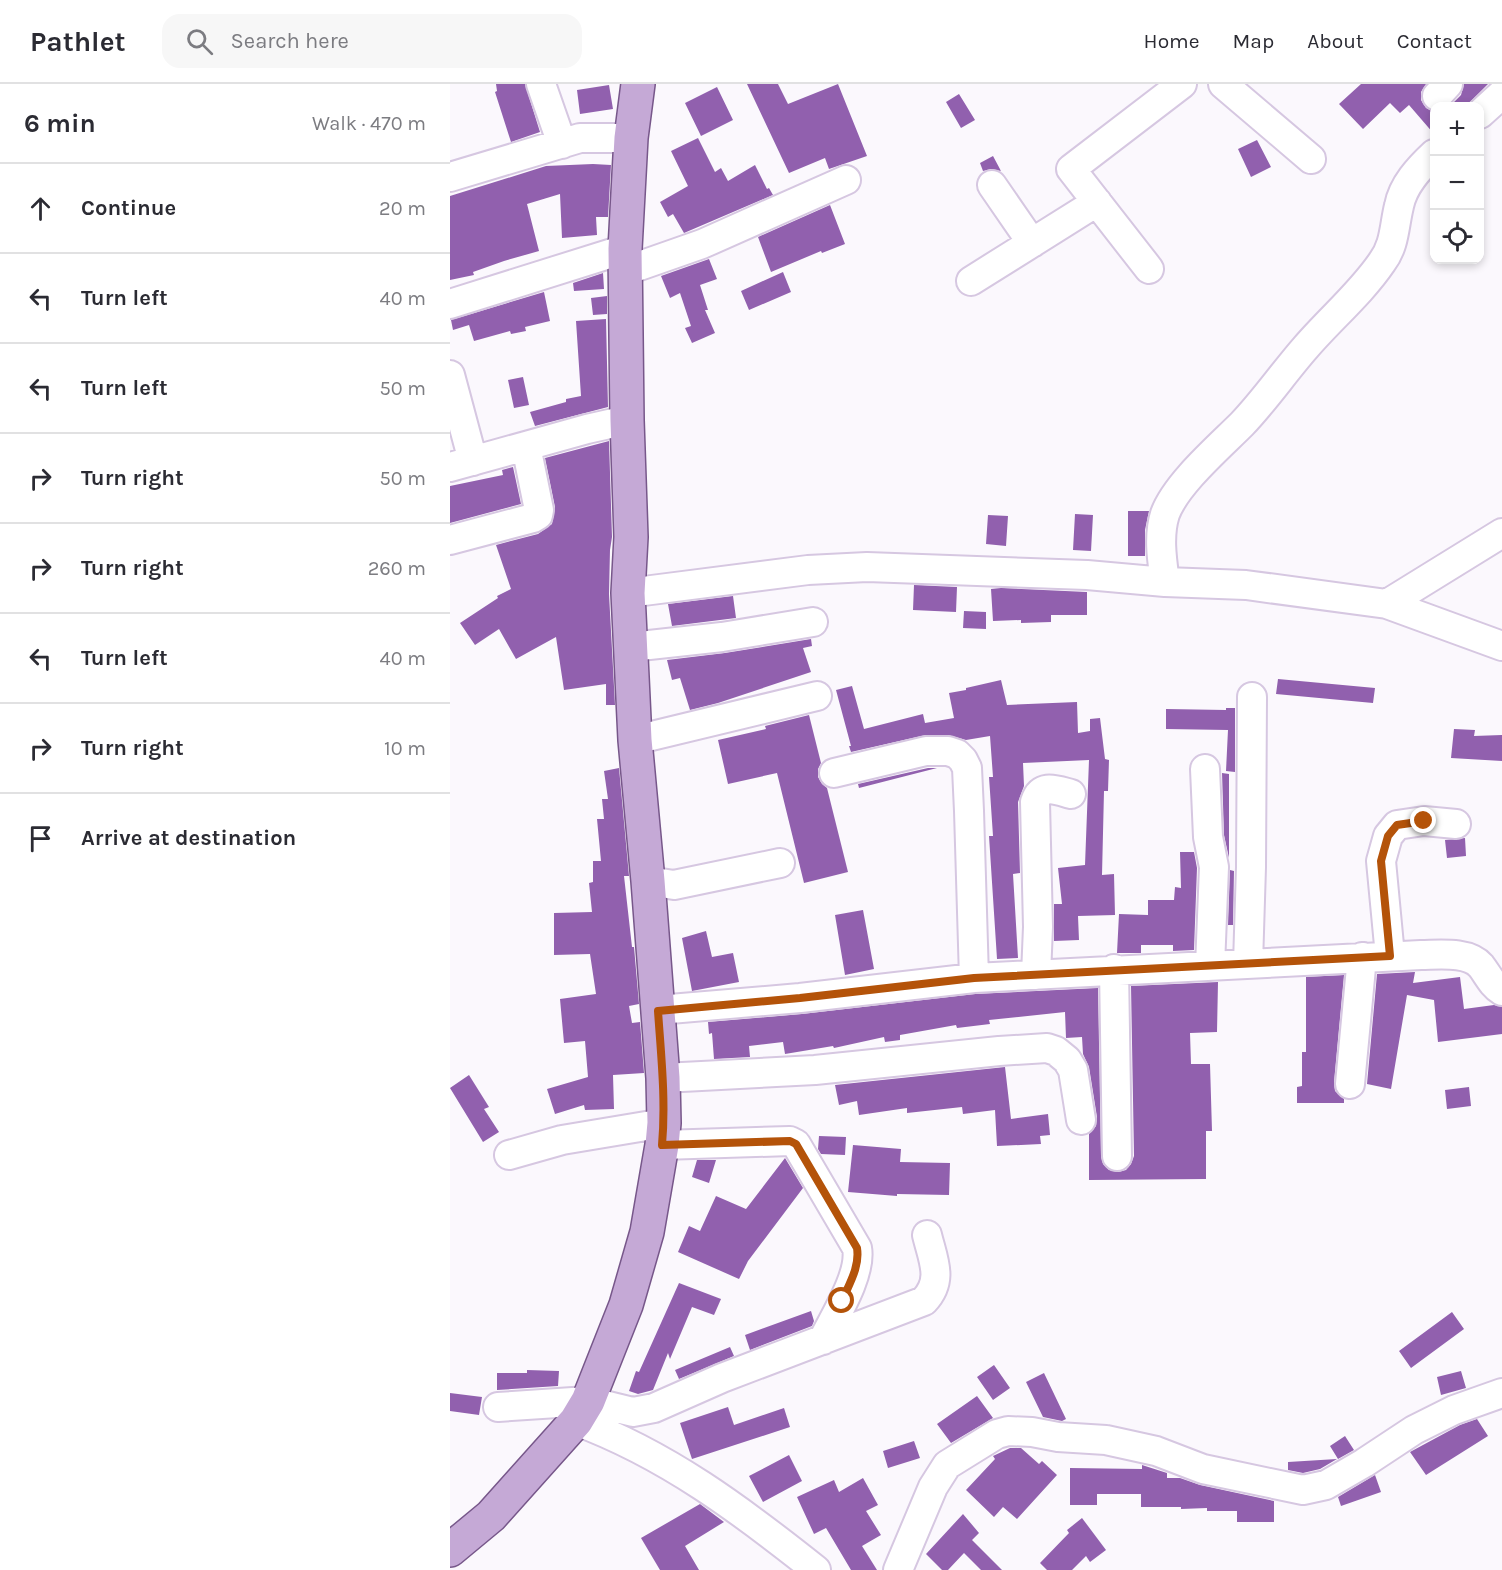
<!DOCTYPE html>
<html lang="en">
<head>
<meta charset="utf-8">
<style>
	:root { --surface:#fff; --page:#f7f7f7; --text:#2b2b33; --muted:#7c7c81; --line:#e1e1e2 }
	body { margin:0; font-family:Karla,sans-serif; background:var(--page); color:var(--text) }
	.controls { position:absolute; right:18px; top:18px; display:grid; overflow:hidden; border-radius:12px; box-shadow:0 3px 9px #0003 }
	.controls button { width:54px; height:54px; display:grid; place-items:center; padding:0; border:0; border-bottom:2px solid var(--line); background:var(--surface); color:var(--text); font:30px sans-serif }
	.stop { position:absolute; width:18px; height:18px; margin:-14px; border:4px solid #b45309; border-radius:50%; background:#fff }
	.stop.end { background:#b45309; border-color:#fff; box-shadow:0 2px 6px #0008 }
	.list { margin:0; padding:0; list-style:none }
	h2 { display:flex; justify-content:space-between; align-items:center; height:78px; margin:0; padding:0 24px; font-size:26px }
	h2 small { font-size:20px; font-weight:400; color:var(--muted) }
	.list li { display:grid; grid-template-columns:39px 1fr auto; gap:18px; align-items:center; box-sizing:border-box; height:90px; padding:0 24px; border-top:2px solid var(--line) }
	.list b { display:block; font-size:22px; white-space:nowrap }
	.list em { font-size:20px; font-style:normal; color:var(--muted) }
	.icon { flex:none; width:33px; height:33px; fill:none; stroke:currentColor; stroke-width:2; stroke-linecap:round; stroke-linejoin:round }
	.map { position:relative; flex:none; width:1052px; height:1486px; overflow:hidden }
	header { display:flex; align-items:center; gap:36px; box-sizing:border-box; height:84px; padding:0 30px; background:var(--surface); border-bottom:2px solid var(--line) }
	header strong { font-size:28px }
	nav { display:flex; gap:33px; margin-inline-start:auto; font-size:21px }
	.search { width:420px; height:54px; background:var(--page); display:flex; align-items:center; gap:15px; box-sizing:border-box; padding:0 21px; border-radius:18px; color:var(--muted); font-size:22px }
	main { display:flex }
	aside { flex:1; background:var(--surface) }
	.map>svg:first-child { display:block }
	.building { fill:#9160ae }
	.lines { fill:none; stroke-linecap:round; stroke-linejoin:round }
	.minor-casing { stroke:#d6c7e1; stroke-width:32 }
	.major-casing { stroke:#77578a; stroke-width:36 }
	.minor { stroke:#fff; stroke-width:28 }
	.major { stroke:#c5a9d6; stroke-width:33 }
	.route { stroke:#b45309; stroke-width:8 }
</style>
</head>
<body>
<header>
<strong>Pathlet</strong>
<div class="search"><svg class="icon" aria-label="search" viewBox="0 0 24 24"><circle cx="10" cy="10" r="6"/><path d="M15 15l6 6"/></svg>Search here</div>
<nav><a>Home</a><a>Map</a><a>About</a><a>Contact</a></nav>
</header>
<main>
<aside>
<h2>6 min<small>Walk · 470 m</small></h2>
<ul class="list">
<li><svg class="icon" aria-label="ahead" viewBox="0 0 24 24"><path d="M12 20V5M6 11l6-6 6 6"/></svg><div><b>Continue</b></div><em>20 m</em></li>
<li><svg class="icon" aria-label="left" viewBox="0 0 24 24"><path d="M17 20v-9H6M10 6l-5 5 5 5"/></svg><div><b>Turn left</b></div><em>40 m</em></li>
<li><svg class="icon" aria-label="left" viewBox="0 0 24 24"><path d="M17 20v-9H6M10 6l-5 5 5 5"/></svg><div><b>Turn left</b></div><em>50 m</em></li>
<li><svg class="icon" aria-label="right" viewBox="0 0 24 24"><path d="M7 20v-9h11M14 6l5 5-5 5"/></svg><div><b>Turn right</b></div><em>50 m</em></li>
<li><svg class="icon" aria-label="right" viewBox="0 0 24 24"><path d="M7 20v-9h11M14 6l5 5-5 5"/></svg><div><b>Turn right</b></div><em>260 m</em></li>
<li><svg class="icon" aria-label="left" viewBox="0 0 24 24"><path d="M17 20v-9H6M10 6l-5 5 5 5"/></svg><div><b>Turn left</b></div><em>40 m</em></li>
<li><svg class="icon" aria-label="right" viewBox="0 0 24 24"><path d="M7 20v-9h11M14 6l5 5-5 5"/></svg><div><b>Turn right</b></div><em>10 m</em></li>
<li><svg class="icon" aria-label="arrive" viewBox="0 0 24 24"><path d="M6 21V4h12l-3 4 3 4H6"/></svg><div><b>Arrive at destination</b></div></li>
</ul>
</aside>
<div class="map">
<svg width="1052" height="1486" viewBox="0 0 1052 1486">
	<rect width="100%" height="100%" fill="#fbf8fd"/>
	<path class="building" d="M46 0H75L90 48 61 58 45 8 47 7Z
		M297 0H328L338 20 388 0 417 72 379 85 375 74 339 89Z
		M911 0H976L971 8V16L976 24 984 28V50L959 21 950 29 940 19 913 45 889 20Z
		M1014 0H1038L1016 22H1000L1011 11Z
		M159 1 163 25 130 30 127 6Z
		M267 3 283 36 251 52 235 19Z
		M509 10 525 36 511 44 496 18Z
		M248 54 265 88 271 84 278 97 305 81 317 105 319 104 323 111 234 149 223 130 218 133 210 118 238 102 221 67Z
		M807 56 821 83 801 93 788 65Z
		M543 72 551 87 541 85 533 87 530 79Z
		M143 80 161 81 158 133H146L147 151 112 154 110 110 77 120 89 167 54 177 23 188 24 191 0 196V112L96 82Z
		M380 121 395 160 372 169 371 167 321 188 308 153Z
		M259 175 267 195 250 201 258 226H255L265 249 242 259 235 244 241 242 230 209 220 214 211 192Z
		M333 188 341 208 299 226 291 207Z
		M153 189 154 205 124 207 123 199Z
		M94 208 100 237 75 243 76 247 61 250 60 247 24 257 19 241 3 246 1 236Z
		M157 212V230L143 231 141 214Z
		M156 235 158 323 85 342 80 328 116 318V315L131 312 126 237Z
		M73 293 79 321 64 324 58 296Z
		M159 357 162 453 160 466 159 510 165 621H156V600L114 606 106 553 66 575 49 545 25 561 10 539 48 514 47 512 61 505 46 461 88 450 102 440 105 423 95 374Z
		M63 383 71 420 0 439V402L53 391 52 386Z
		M678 427H699L695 446V472H678Z
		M625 430 643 431 641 467 623 466Z
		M538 431 558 432 556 462 536 460Z
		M464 501 507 503 506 528 463 526Z
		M551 504 637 508V531H601V538L571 539V536L543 537 541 505Z
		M283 512 286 534 222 542 218 520Z
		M514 527 536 528V545L513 544Z
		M361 555 362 562 353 564 361 588 268 619 240 626 230 594 222 596 217 576 275 569Z
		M828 595 925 604 923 619 826 610Z
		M551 596 557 621 627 618 628 649 640 647V635L650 634 655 675 659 676 658 707H654L652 791 664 790 665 831 628 832 629 856 604 857V820H612L608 784 635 781 639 676 573 679 574 702 568 718 570 789 563 790 568 874 547 875 539 752H543L539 693H543L540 652 516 656 498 651H476L401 668 399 662H401L386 606 402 602 414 645 473 630 475 639 504 634 499 609 516 606V604Z
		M776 624H785V688L776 687 778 646 716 645V625L776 626Z
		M359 631 371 679 368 685V693L372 700 377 704 398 788 354 799 327 689 278 700 268 656 316 645 315 642Z
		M1004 645 1025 646 1024 652 1052 651V677L1001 674Z
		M169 684 179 792H174L182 863H184L189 920 179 922 182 939 190 938 194 989 163 991 164 1025 135 1026 134 1021 105 1030 97 1005 138 993 135 957 114 959 110 915 146 910 140 870 104 871V829L142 828 139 799 143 798V777H151L147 735H154L152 715H158L154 687Z
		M478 684H487L409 704 408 700Z
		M772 689 779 690V774L774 751Z
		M1015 754 1016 772 997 774 995 756Z
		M730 768H744L747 784 744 866 723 867V861H691V869H667L669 830 698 831V816H724L725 803 731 804Z
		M780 786 784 787 783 841H778Z
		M413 826 424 885 395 891 385 831Z
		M256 847 262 873 283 869 289 898 242 907 232 854Z
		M965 888 963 899 1010 893 1014 925 1044 921 1052 923V950L988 958 984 916 957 911 941 1005 917 1000 927 890Z
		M894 891 884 998 885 1007 894 1015V1019H847V1003L852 1002V968H856V893Z
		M768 898 767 948 740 949 741 980H760L762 1047H756V1095L639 1096V1050L646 1042 647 1033 639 983 633 970 632 953 616 954 615 928 539 936 540 940 507 944 506 941 450 951V956L435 958 434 953 384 964 383 962 335 970 333 958 299 962 300 973 264 975 262 949 259 950 258 938 352 930 525 910 648 904 651 1072 653 1080 659 1086 668 1088 676 1086 681 1080 684 1072 681 902Z
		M555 983 561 1035 598 1030 600 1051 590 1052 591 1060 547 1062 545 1026 513 1030 512 1023 457 1029V1024L409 1031 407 1017 389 1021 385 1001Z
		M19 991 39 1023 34 1025 49 1048 33 1058 0 1004Z
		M1019 1003 1021 1022 997 1025 995 1006Z
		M369 1052 396 1053 395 1071 371 1070 368 1065Z
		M403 1061 451 1065 450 1078 500 1079 499 1111 447 1110V1112L398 1108Z
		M335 1074 353 1104 298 1177 289 1195 228 1168 239 1142 250 1147 266 1112 296 1125Z
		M247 1076H266L259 1099 242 1093Z
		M229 1199 271 1215 264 1231 242 1223 220 1275 218 1269 203 1306 188 1310 179 1307 186 1287 189 1288Z
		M361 1227 364 1237 362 1242 300 1266 295 1251Z
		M1002 1228 1014 1245 961 1284 949 1267Z
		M280 1263 284 1272 229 1295 225 1286Z
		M544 1281 560 1304 543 1316 527 1293Z
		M77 1286 109 1287 108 1302 47 1306V1289H77Z
		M1011 1287 1016 1304 991 1311 987 1293Z
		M594 1289 616 1335 612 1337 593 1333 576 1298Z
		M0 1309 32 1313 29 1331 0 1327Z
		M527 1312 543 1334 501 1359 487 1340Z
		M278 1323 284 1341 334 1324 340 1343 242 1375 230 1339Z
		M1027 1335 1038 1352 976 1391 960 1368 1010 1341Z
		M895 1352 904 1366 888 1375 880 1362Z
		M464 1357 470 1374 438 1384 433 1367Z
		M560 1364H571L589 1380 592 1377 607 1391 567 1435 553 1423 544 1433 516 1406 545 1375 543 1372Z
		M339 1371 352 1397 313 1418 299 1392Z
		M887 1375 870 1385 853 1389 838 1386V1378Z
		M692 1381 717 1389V1394H730L750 1401 824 1417V1438H787V1427H757V1424L731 1425V1423H691V1410H647V1421H620V1384L692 1385Z
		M925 1391 931 1408 891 1422 888 1413Z
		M413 1394 428 1421 416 1427 431 1451 412 1462 427 1486H401L376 1444 364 1450 347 1413 384 1396 389 1408Z
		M250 1420 274 1438 235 1462 249 1486H210L191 1454Z
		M513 1430 529 1449 522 1456 552 1486H531L514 1469 498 1486H492L476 1470Z
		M632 1434 656 1466 640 1478 636 1472 622 1486H597L590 1479 619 1449 617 1446Z"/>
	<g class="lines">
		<g class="minor-casing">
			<path id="minor" d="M91 0 112 60
				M773 0 861 75
				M987 12 998 0
				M1030 30 1052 10
				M0 93 130 54H181
				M542 101 582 159
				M699 185 621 85 732 0
				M175 187 252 160 396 96
				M521 197 647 118
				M0 220 175 165
				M0 291 23 377
				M0 383 137 345 177 336
				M0 456 83 434 88 431 89 426 76 362
				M715 498C712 476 708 452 715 430 726 400 769 363 792 340 815 316 834 288 856 263 880 235 911 209 932 178 945 161 944 142 949 122 953 101 969 84 984 70
				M178 509 358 486 417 483 637 491 715 498 796 501 937 520 1052 562
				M937 520 1052 449
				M181 563 272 553 363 538
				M185 656 367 612
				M755 685 758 753 764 783 760 882
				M384 689 476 667H498L507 670 513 676 517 684 519 727 524 894
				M198 797 224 801 330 779
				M940 872 931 777 938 752 947 741 974 737 1006 740
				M798 880 801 783 802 613
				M664 885 667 1072
				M586 891 588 843 585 718C591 699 606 706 621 710
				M208 926 350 914 524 894 971 871C988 871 1018 867 1031 882 1038 891 1042 901 1052 907
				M213 994 365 986 549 967 597 964 606 967 617 976 623 986 631 1036
				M900 1000 912 873
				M212 1061 340 1057 346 1060 407 1164C412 1190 385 1232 373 1256
				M59 1071 112 1056 214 1039
				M48 1323 138 1317 183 1328 204 1324 272 1294 474 1217C494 1196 483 1176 477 1151
				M126 1337C216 1370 292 1427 366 1486
				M448 1486 483 1403 497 1381 547 1350 558 1347 582 1348 608 1353 656 1356 706 1367 753 1385 853 1406 876 1401 914 1379 964 1346 1004 1326 1052 1309"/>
		</g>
		<g class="major-casing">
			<path id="major" d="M0 1466 41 1432 126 1337 138 1317 176 1221 197 1148 212 1061 214 1039 213 994 198 797 185 656 178 509 181 453 177 336 175 165 181 54 188 0"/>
		</g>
		<use href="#minor" class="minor"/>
		<use href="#major" class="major"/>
	</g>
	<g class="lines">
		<path class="route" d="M392 1217C399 1200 410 1183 407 1164L346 1060 340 1057 212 1061C216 1016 211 971 208 927L350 914 524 894 940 872 931 777 938 752 947 741 974 737"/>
	</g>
</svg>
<div class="controls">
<button>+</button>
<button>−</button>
<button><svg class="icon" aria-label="locate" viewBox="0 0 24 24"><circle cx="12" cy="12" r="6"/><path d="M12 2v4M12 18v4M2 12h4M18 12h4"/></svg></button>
</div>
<div class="stop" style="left:392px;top:1217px"></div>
<div class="stop end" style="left:974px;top:737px"></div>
</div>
</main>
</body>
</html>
